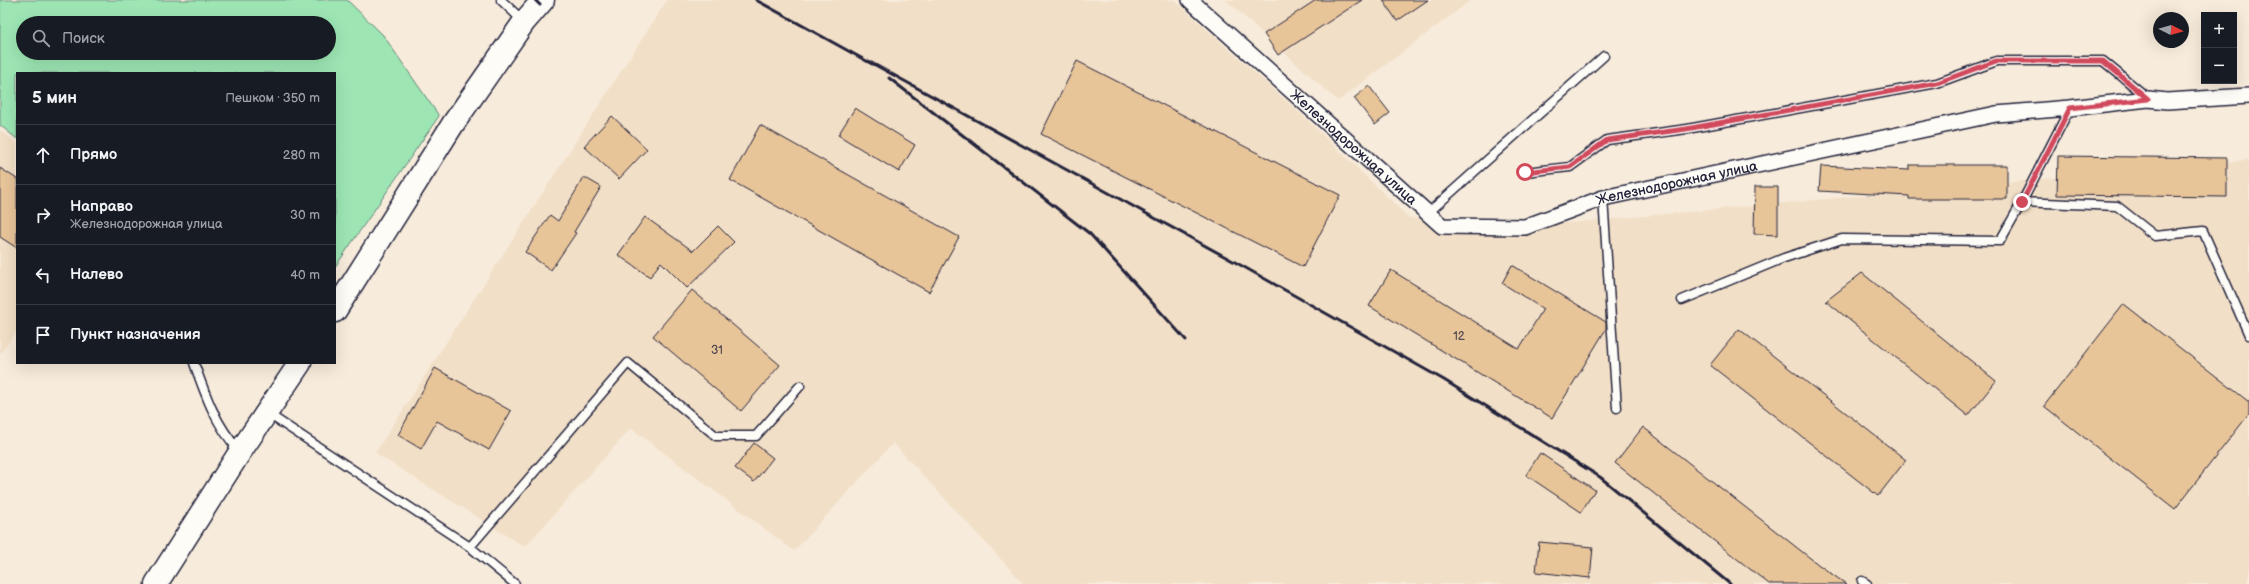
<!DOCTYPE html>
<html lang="ru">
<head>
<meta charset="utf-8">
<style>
	:root { --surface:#171b24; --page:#20242c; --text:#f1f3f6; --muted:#9ea1a6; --line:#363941 }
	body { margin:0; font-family:"Balsamiq Sans",sans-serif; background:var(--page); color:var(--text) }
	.controls { position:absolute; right:12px; top:12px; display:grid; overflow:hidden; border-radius:0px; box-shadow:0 4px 16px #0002 }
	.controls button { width:36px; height:36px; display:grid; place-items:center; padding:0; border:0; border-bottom:1px solid var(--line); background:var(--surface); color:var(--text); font:20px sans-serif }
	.compass { position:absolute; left:2153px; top:12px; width:36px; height:36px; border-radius:50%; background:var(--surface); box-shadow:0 4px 16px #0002; rotate:95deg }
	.stop { position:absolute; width:12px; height:12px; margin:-9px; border:3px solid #d1495b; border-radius:50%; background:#fff }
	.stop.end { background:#d1495b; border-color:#fff; box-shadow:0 1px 4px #0008 }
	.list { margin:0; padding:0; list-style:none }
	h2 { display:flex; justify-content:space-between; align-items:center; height:52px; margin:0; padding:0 16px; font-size:17px }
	h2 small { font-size:13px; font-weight:400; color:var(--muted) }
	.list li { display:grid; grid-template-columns:26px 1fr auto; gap:12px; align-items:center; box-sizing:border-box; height:60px; padding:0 16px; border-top:1px solid var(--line) }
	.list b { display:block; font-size:15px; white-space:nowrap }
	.list p { margin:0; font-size:13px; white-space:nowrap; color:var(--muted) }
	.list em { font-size:13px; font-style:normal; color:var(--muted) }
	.icon { flex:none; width:22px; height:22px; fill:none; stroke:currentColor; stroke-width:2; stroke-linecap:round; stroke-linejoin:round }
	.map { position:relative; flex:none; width:2249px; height:584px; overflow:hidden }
	.search { position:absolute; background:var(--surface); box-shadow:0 4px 16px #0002; left:16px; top:16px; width:320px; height:44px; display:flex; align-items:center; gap:10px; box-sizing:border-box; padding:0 14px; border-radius:22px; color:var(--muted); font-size:15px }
	.panel { position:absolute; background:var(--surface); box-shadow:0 4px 16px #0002; left:16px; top:72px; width:320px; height:292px; border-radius:0px }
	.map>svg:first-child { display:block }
	.built { fill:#f2dfc7 }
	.green { fill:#9de6b4; stroke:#608478; fill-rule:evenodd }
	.building { fill:#e8c499; stroke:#22223b }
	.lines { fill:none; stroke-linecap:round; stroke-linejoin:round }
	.service-casing { stroke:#22223b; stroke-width:11 }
	.minor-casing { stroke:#22223b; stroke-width:18 }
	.secondary-casing { stroke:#22223b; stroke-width:25 }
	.service { stroke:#fdfcf7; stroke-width:8 }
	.minor { stroke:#fdfcf7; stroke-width:15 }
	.secondary { stroke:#fdfcf7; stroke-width:22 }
	.rail { stroke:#22223b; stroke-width:3 }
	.route { stroke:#d1495b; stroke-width:5 }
	.labels { text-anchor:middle; stroke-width:4; stroke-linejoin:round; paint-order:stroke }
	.number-label { font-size:12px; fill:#544a52 }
	.street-label { font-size:14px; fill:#22223b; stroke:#fdfcf7 }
</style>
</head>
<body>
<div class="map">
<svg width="2249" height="584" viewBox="0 0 2249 584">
	<rect width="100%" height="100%" fill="#f7ebdb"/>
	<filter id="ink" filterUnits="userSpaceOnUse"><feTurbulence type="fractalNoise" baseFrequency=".025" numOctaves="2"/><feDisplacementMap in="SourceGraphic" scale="8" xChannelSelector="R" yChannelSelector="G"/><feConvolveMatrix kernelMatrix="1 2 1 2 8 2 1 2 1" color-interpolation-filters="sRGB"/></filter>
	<g filter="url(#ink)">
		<path class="built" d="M667 0H1174L1302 115 1409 218 1525 227 2249 160V584H1024L893 443 794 551 631 428 525 547 375 453Z
			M1226 0H1471L1338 101Z
			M0 130 17 143V331L0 354Z"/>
		<path class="green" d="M0 0H347L383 35 439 116 335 267V73H17V139L0 125ZM23 23H329V53H23Z"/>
		<path class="building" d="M1316 0H1362L1278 55 1264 34Z
			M1383 0H1428L1397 21Z
			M1077 61 1340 195 1303 267 1041 134Z
			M1369 86 1390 113 1375 125 1354 98Z
			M855 108 915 145 899 172 838 135Z
			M612 116 647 149 619 179 584 146Z
			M760 125 959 237 929 292 730 180Z
			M2058 156 2227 158V197L2057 195Z
			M1909 165H2007V199H1909V196L1819 191 1821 166 1909 170Z
			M0 168 17 179V248L0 237Z
			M584 177 601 187 574 232 576 233 551 270 525 252 550 215 558 221Z
			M1755 187H1778V235L1754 234Z
			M645 217 693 251 718 226 734 242 687 288 661 262 650 277 618 255Z
			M1512 265 1606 322V329L1552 418 1369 306 1391 270 1519 349 1543 309 1502 283Z
			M1862 273 1996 381 1968 416 1826 301Z
			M692 290 780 365 741 411 653 336Z
			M2124 304 2249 402V414L2175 509 2044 406Z
			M1739 329 1906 460 1878 496 1710 365Z
			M435 368 511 411 489 450 437 421 421 449 398 435Z
			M1643 427 1819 565 1846 584H1769L1615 463Z
			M754 443 773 458 754 482 735 468Z
			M1540 453 1595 490 1581 512 1526 475Z
			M1539 542 1593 547 1590 578 1536 572Z"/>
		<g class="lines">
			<g class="service-casing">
				<path id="service" d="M501 0 523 21
					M2070 108 2022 202 2117 206 2155 236 2203 231 2249 335
					M1525 172 1570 167 1607 140 1687 129 1937 83 1997 61H2103L2148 98
					M1603 198 1617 408
					M1428 213 1604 56
					M1682 300 1784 258 1842 239 2000 241 2022 202
					M194 363C205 394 216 426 239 450
					M267 413 470 547 515 584
					M470 547 628 363 716 436H756L800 386
					M1862 581 1867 584"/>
			</g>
			<g class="minor-casing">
				<g id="minor">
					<path id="s1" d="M1190 0 1442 226 1525 227 1603 198 1996 114 2070 108 2148 99 2167 101 2249 96"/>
				</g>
			</g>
			<g class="secondary-casing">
				<path id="secondary" d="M335 311 453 124 524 22 543 0
					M156 584 240 452 300 363"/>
			</g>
			<use href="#service" class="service"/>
			<use href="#minor" class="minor"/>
			<use href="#secondary" class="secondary"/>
			<path class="rail" d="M535 0 540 5
				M756 0 872 64
				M868 61 1244 267 1444 380 1600 477 1730 584
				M889 78 1090 234 1186 340"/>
		</g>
	</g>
	<g class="lines" filter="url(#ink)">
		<path class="route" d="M1525 172 1570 167 1607 140 1686 129 1937 83 1996 61H2103L2148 99 2070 108 2022 202"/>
	</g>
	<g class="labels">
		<g class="number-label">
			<text x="1459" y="340">12</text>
			<text x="717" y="354">31</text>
		</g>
		<g class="street-label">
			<text dy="5" stroke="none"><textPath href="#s1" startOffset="220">Железнодорожная улица</textPath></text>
			<text dy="5" stroke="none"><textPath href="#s1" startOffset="580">Железнодорожная улица</textPath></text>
		</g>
	</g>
</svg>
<div class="controls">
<button>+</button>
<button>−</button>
</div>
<svg class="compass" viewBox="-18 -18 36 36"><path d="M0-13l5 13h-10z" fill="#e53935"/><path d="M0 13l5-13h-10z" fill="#9ea1a6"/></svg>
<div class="stop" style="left:1525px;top:172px"></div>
<div class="stop end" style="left:2022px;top:202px"></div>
<div class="search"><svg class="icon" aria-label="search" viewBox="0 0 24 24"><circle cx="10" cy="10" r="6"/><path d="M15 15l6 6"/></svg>Поиск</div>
<section class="panel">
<h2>5 мин<small>Пешком · 350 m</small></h2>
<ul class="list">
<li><svg class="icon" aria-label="ahead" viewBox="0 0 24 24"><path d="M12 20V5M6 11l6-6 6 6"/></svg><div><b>Прямо</b></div><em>280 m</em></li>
<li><svg class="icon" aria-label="right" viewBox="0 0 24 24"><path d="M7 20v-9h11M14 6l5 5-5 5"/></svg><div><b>Направо</b><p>Железнодорожная улица</p></div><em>30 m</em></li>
<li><svg class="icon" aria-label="left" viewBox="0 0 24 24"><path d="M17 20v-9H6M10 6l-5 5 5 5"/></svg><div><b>Налево</b></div><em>40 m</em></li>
<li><svg class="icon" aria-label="arrive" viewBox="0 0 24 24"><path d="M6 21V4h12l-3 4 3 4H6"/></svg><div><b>Пункт назначения</b></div></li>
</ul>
</section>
</div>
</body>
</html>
